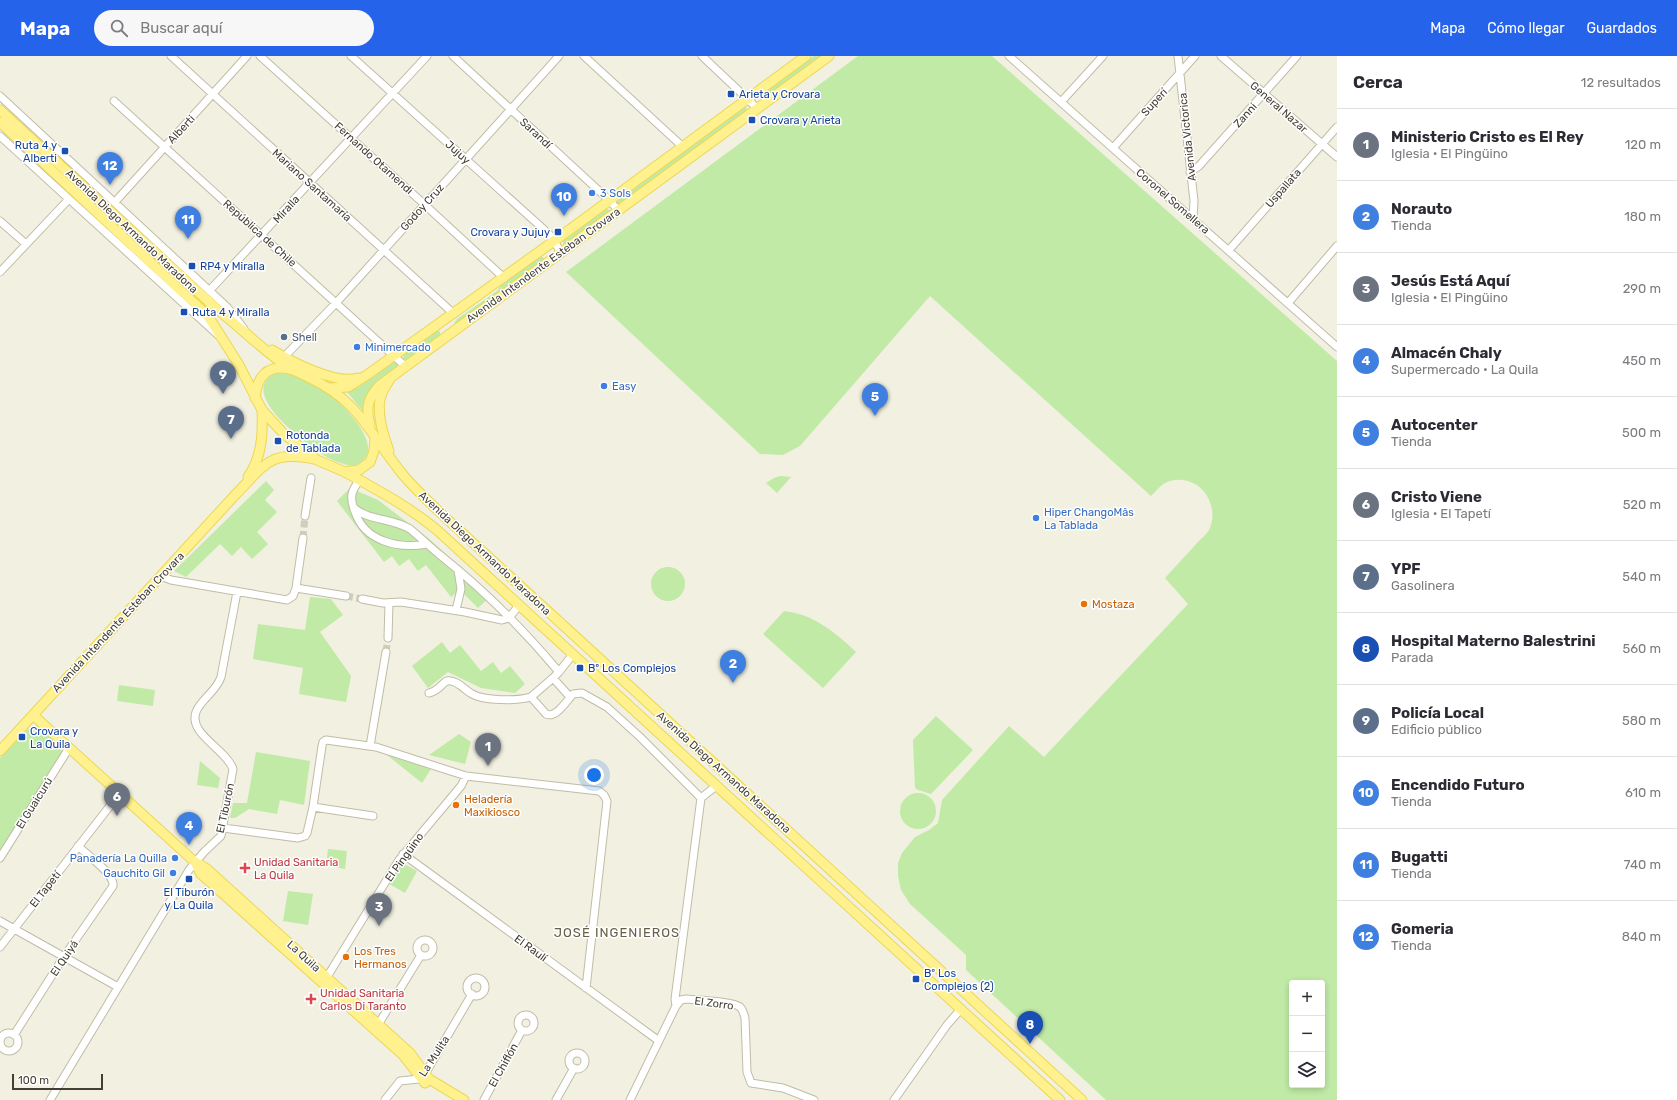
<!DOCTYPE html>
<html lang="es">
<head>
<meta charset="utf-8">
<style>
	:root { --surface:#fff; --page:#f7f7f7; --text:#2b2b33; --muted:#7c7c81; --line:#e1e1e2; --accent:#2563eb }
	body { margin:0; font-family:Rubik,sans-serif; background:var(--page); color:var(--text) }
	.controls { position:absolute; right:12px; bottom:12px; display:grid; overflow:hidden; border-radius:4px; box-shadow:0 2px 6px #0003 }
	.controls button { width:36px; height:36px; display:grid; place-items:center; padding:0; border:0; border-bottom:1px solid var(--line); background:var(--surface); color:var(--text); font:20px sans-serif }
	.scale { position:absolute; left:12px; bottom:10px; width:91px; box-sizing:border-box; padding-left:4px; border:2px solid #433f32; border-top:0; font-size:11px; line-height:14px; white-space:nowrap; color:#433f32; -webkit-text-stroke:3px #fff; paint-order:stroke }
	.you { position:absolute; left:594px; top:719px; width:14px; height:14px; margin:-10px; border:3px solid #fff; border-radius:50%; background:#1a73e8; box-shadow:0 0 0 6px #1a73e833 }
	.badge { display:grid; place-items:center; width:26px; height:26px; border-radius:50%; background:var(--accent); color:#fff; font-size:13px; font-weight:700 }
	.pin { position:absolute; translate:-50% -33px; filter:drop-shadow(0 1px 2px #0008) }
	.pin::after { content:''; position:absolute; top:21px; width:14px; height:12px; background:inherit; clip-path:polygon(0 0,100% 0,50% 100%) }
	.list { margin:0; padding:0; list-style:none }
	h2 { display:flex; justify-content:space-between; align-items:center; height:52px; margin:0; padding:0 16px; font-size:17px }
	h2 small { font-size:13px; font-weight:400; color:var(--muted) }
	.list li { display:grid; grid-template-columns:26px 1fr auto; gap:12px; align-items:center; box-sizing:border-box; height:72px; padding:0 16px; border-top:1px solid var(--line) }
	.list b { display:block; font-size:15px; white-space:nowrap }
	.list p { margin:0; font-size:13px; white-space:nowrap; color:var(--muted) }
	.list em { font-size:13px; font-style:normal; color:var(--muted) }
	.icon { flex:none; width:22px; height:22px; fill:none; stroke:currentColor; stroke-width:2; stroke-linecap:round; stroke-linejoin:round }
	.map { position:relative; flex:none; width:1337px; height:1044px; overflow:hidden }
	header { display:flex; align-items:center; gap:24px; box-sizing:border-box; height:56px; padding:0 20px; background:var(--accent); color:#fff }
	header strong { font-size:19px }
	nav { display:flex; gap:22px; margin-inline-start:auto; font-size:14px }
	.search { width:280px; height:36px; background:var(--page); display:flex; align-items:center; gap:10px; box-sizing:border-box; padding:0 14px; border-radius:22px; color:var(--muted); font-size:15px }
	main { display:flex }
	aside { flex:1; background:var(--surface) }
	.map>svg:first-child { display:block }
	.green { fill:#c0eaa6; fill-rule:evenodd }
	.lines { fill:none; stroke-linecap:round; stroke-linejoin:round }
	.minor-tunnel { stroke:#cfcdbe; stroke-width:7; stroke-dasharray:7 3.5; stroke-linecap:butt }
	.minor-casing { stroke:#c0bca6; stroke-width:9 }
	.major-casing { stroke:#ecd755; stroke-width:11 }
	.minor { stroke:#fff; stroke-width:7 }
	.major { stroke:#fff18d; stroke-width:9 }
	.transit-dot { fill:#1a4fb4; stroke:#fff; stroke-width:1.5 }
	.shop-dot { fill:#3f7fe0; stroke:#fff; stroke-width:1.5 }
	.service-dot { fill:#5c6f8a; stroke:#fff; stroke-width:1.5 }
	.food-dot { fill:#e8710a; stroke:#fff; stroke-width:1.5 }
	.health-dot { fill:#e0444e; stroke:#fff; stroke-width:1.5 }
	.labels { text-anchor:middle; stroke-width:3; stroke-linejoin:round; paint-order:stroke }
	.transit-label { font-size:11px; fill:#164399; stroke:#fff; text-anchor:start }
	.street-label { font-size:11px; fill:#433f32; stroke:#fff }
	.shop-label { font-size:11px; fill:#366cbe; stroke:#fff; text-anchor:start }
	.service-label { font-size:11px; fill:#4e5e75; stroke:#fff; text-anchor:start }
	.food-label { font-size:11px; fill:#c56008; stroke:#fff; text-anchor:start }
	.health-label { font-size:11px; fill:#be3a42; stroke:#fff; text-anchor:start }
	.quarter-label { font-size:13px; letter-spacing:1px; fill:#676048; stroke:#fff }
</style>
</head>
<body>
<header>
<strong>Mapa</strong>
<div class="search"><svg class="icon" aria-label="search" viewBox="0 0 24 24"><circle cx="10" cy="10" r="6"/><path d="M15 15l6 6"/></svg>Buscar aquí</div>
<nav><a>Mapa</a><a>Cómo llegar</a><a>Guardados</a></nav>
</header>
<main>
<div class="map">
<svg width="1337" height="1044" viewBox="0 0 1337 1044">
	<rect width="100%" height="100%" fill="#f2f0e1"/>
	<path class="green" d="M814 0H826L765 43 763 41 762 39 764 36Z
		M858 0H992L1337 305V1044H1106L966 914V899L910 848 901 834 898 820V807L902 797 915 781 929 774 938 767 942 744 1009 670 1044 701 1188 548 1165 522C1176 510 1187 498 1198 486 1202 482 1208 477 1210 472 1220 446 1198 417 1170 425 1162 427 1157 434 1151 440L930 240 800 390 783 399 760 398 566 216ZM1292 927H1322V1029H1292Z
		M745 51 747 52 745 56 619 151 616 147 618 144Z
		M605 152 609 154 610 156 565 189 563 188 564 183Z
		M539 201H543L545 204 458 268 454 267 457 263 497 235 502 228Z
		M438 274 440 276V280L408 304 403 303 404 298Z
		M393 306 398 307 397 311 363 355 347 336 359 331Z
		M276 317C294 316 314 328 329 338 342 348 385 389 361 406 358 409 352 410 347 409 340 407 331 404 325 400 306 388 235 336 276 317Z
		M780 420 791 421 777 437 766 427 774 422Z
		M266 425 274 434 265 444 277 456 257 476 268 488 252 503 241 491 232 500 220 488 186 521 174 515Z
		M350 432 378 444 428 482 492 539 478 552 460 534 451 541 426 509 418 515 409 503 399 510 392 500 384 506 337 445Z
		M651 528a17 17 0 1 1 34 0a17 17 0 1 1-34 0Z
		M310 541 331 543 343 559 320 576 351 620 346 646 299 638 303 612 253 603 258 568 305 574Z
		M784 555C813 558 835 576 856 596L823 632 763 578Z
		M442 586 450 597 460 589 481 615 493 606 501 617 510 610 525 628 515 637 481 632 448 616 428 632 412 610Z
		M119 629 155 634 153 650 117 645Z
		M936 660 973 694 931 738 918 734 915 732 913 684Z
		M38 669 61 690 62 697 0 797V702L30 671Z
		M459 678 471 686 465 708 429 699Z
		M256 696 310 705 304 749 280 744 277 758 249 753 235 762H230L233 747H247Z
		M387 699 431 713 422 727Z
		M200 705 220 722 218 732 197 729Z
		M900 755a18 18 0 1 1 36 0a18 18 0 1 1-36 0Z
		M328 793 347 795 345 813 326 810Z
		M399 805 417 815 405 837 386 826Z
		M288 835 313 838 308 869 283 865Z"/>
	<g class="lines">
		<path class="minor-tunnel" d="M303 482 305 460
			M346 540 362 543
			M386 596 388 582"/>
		<g class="minor-casing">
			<path id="minor" d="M171 0 454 258
				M260 0 424 148 504 222
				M351 0 549 178 561 196
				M453 0 610 145 618 154
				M584 0 683 91
				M702 0 757 52
				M1009 0 1337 291
				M1178 0 1194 145 1193 162
				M1221 0 1337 101
				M0 40 227 251 244 273
				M114 45 405 310
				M1061 46 1103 0
				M0 80 218 279
				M1113 92 1195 0
				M1190 116 1199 110 1297 0
				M115 146 247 0
				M0 165 26 188
				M1229 194 1337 71
				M0 216 69 143
				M210 234 427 0
				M1288 247 1337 190
				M284 301 336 247 559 0
				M359 424C357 428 353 433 352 438 351 443 353 451 355 456 365 486 399 493 427 488
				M354 452C369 465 393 462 410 473 420 481 430 491 440 499 484 534 523 573 559 616L553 622 531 641 546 658C556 663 567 644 573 638L582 637 607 651 640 681 701 742 675 943 676 950
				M305 460 311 422
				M161 520 171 524 287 544 293 540 296 532 303 482
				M296 532 346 540
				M362 543 383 547 401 546 465 556 502 564 509 562 519 549
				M456 554 461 533 458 514
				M388 582 389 547
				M559 616 573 598
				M553 622 570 641
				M429 637C439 635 443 626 447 625 456 623 465 634 472 638 484 645 517 645 531 641
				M370 690 386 596
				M701 742 716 730
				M313 751 373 760
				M223 772 298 782 305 780 307 777 313 751 322 690 323 686 326 684 376 691 466 720 599 735 604 739 607 745 586 932
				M403 798 659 985
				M0 802 69 692
				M0 865 118 931
				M417 892a8 8 0 1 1 16 0a8 8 0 1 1-16 0Z
				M0 891 120 737
				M327 921 399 804 461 730 466 720
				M467 931a9 9 0 1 1 18 0a9 9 0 1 1-18 0Z
				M518 967a8 8 0 1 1 16 0a8 8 0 1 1-16 0Z
				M376 972 421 899
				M0 986a9 9 0 1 1 18 0a9 9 0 1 1-18 0Z
				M14 979 63 902 113 830C115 818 87 799 78 790
				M569 1005a8 8 0 1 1 16 0a8 8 0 1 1-16 0Z
				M50 1044 189 814 204 796 221 780 233 713C226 693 188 678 196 656 201 643 216 636 221 621L237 536
				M385 1044 400 1025 419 1023 425 1018 472 938
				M484 1044 522 974
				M556 1044 574 1012
				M630 1044 676 950 681 944 686 943C696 944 733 945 740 951 743 954 744 958 745 962L747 1016 751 1027 783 1032 814 1044
				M894 1044 947 969 961 953"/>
		</g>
		<g class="major-casing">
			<path id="major" d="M0 54 218 254C242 273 264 295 289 312
				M0 66 208 260 239 309 262 354 284 378 317 404 345 416 359 414 370 406 374 395 375 381
				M272 294C292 306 336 329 358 322
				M330 332 348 331 367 319 561 180 806 0
				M255 342C257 327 261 314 278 312 290 311 300 317 310 322 361 346 370 379 404 420 417 435 432 449 447 463L1082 1044
				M370 370C366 353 367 343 379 330L829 0
				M389 395C383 379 377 360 380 343 382 336 386 329 390 323
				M345 416C377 434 408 450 437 474L1060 1044
				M248 421C262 401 263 378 262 354
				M33 659 195 806 207 813 410 997 429 1023 464 1044
				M0 695 236 438C265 409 269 394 314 403
				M195 806 201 818 403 999 425 1027"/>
		</g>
		<use href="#minor" class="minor"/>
		<use href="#major" class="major"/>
	</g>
	<g class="transit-dot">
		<rect x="727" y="34" width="8" height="8" rx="2"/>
		<rect x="748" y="60" width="8" height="8" rx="2"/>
		<rect x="61" y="91" width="8" height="8" rx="2"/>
		<rect x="554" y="172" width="8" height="8" rx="2"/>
		<rect x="188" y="206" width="8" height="8" rx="2"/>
		<rect x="180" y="252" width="8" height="8" rx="2"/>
		<rect x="274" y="381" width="8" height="8" rx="2"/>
		<rect x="576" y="608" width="8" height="8" rx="2"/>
		<rect x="18" y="677" width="8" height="8" rx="2"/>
		<rect x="185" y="819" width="8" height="8" rx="2"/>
		<rect x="912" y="919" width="8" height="8" rx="2"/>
	</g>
	<g class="shop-dot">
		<circle cx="592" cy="137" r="4"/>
		<circle cx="357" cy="291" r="4"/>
		<circle cx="604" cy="330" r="4"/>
		<circle cx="1036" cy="462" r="4"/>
		<circle cx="175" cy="802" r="4"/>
		<circle cx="173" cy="817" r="4"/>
	</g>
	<circle class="service-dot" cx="284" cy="281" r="4"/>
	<g class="food-dot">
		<circle cx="1084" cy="548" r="4"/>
		<circle cx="456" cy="749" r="4"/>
		<circle cx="346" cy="901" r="4"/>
	</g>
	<g class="health-dot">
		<path d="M243 806h4v4h4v4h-4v4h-4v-4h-4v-4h4z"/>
		<path d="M309 937h4v4h4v4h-4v4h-4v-4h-4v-4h4z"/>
	</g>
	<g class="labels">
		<g class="transit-label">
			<text x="739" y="42">Arieta y Crovara</text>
			<text x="760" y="68">Crovara y Arieta</text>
			<text x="57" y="93" text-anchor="end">Ruta 4 y<tspan x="57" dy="13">Alberti</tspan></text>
			<text x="550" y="180" text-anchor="end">Crovara y Jujuy</text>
			<text x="200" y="214">RP4 y Miralla</text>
			<text x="192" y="260">Ruta 4 y Miralla</text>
			<text x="286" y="383">Rotonda<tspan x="286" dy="13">de Tablada</tspan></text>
			<text x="588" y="616">Bº Los Complejos</text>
			<text x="30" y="679">Crovara y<tspan x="30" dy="13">La Quila</tspan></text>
			<text x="189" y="840" text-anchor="middle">El Tiburón<tspan x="189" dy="13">y La Quila</tspan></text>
			<text x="924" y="921">Bº Los<tspan x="924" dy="13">Complejos (2)</tspan></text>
		</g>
		<g class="street-label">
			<text transform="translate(1154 46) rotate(-48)" y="4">Superí</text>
			<text transform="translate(1279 51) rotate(41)" y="4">General Nazar</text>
			<text transform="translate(1245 59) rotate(-48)" y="4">Zanni</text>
			<text transform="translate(181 73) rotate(-47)" y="4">Alberti</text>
			<text transform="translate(536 77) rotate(43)" y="4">Sarandí</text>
			<text transform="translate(1187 81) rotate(-96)" y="4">Avenida Victorica</text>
			<text transform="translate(458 96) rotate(42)" y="4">Jujuy</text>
			<text transform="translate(374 102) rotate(42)" y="4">Fernando Otamendi</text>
			<text transform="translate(312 129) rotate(42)" y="4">Mariano Santamaría</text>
			<text transform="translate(1283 132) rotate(-49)" y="4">Uspallata</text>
			<text transform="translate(1173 145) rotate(41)" y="4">Coronel Somellera</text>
			<text transform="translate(422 151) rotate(-48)" y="4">Godoy Cruz</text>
			<text transform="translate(286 153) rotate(-47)" y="4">Miralla</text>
			<text transform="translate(132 175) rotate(43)" y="4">Avenida Diego Armando Maradona</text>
			<text transform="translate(260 177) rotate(42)" y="4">República de Chile</text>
			<text transform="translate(543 209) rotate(-36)" y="4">Avenida Intendente Esteban Crovara</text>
			<text transform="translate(485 497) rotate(43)" y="4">Avenida Diego Armando Maradona</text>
			<text transform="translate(118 566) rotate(-47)" y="4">Avenida Intendente Esteban Crovara</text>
			<text transform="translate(724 716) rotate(42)" y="4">Avenida Diego Armando Maradona</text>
			<text transform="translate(34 747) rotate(-58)" y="4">El Guaicurú</text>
			<text transform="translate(225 752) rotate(-78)" y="4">El Tiburón</text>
			<text transform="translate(404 801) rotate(-54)" y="4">El Pingüino</text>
			<text transform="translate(45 833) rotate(-52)" y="4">El Tapetí</text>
			<text transform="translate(531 892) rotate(36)" y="4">El Raulí</text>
			<text transform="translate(304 900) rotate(42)" y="4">La Quila</text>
			<text transform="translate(64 902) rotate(-56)" y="4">El Quiyá</text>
			<text transform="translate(714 947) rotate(8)" y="4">El Zorro</text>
			<text transform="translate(434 1000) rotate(-57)" y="4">La Mulita</text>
			<text transform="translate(503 1009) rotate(-61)" y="4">El Chiflón</text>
		</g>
		<g class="shop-label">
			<text x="600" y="141">3 Sols</text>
			<text x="365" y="295">Minimercado</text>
			<text x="612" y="334">Easy</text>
			<text x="1044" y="460">Hiper ChangoMâs<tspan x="1044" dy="13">La Tablada</tspan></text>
			<text x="167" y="806" text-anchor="end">Panadería La Quilla</text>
			<text x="165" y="821" text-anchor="end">Gauchito Gil</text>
		</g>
		<g class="service-label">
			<text x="292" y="285">Shell</text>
		</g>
		<g class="food-label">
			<text x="1092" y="552">Mostaza</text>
			<text x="464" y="747">Heladería<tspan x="464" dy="13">Maxikiosco</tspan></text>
			<text x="354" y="899">Los Tres<tspan x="354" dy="13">Hermanos</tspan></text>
		</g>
		<g class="health-label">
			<text x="254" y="810">Unidad Sanitaria<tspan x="254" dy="13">La Quila</tspan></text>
			<text x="320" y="941">Unidad Sanitaria<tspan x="320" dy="13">Carlos Di Taranto</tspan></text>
		</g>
		<g class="quarter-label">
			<text x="617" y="881">JOSÉ INGENIEROS</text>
		</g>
	</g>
</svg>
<div class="controls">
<button>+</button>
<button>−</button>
<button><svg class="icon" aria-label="layers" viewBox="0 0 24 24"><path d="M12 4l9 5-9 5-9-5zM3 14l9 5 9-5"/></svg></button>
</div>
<div class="scale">100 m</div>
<div class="you"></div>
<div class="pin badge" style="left:488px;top:710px;background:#6b7280">1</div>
<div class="pin badge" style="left:733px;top:627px;background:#3f7fe0">2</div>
<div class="pin badge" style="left:379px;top:870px;background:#6b7280">3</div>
<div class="pin badge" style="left:189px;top:789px;background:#3f7fe0">4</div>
<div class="pin badge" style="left:875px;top:360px;background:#3f7fe0">5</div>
<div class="pin badge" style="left:117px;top:760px;background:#6b7280">6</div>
<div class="pin badge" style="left:231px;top:383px;background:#5c6f8a">7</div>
<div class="pin badge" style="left:1030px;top:988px;background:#1a4fb4">8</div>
<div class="pin badge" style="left:223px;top:338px;background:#5c6f8a">9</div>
<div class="pin badge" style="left:564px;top:160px;background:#3f7fe0">10</div>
<div class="pin badge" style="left:188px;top:183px;background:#3f7fe0">11</div>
<div class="pin badge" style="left:110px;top:129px;background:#3f7fe0">12</div>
</div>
<aside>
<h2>Cerca<small>12 resultados</small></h2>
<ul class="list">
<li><span class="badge" style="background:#6b7280">1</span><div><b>Ministerio Cristo es El Rey</b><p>Iglesia · El Pingüino</p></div><em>120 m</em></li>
<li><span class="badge" style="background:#3f7fe0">2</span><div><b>Norauto</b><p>Tienda</p></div><em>180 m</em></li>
<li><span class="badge" style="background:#6b7280">3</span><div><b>Jesús Está Aquí</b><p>Iglesia · El Pingüino</p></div><em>290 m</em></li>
<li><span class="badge" style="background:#3f7fe0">4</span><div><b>Almacén Chaly</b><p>Supermercado · La Quila</p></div><em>450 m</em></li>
<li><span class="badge" style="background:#3f7fe0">5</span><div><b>Autocenter</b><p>Tienda</p></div><em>500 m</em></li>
<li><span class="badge" style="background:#6b7280">6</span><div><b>Cristo Viene</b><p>Iglesia · El Tapetí</p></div><em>520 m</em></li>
<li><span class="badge" style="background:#5c6f8a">7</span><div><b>YPF</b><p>Gasolinera</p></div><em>540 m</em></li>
<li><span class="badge" style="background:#1a4fb4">8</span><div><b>Hospital Materno Balestrini</b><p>Parada</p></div><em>560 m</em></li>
<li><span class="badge" style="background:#5c6f8a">9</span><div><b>Policía Local</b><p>Edificio público</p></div><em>580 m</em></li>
<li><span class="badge" style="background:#3f7fe0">10</span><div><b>Encendido Futuro</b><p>Tienda</p></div><em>610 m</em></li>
<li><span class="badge" style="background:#3f7fe0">11</span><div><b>Bugatti</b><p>Tienda</p></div><em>740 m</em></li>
<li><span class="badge" style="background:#3f7fe0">12</span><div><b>Gomeria</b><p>Tienda</p></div><em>840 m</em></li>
</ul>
</aside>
</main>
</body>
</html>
